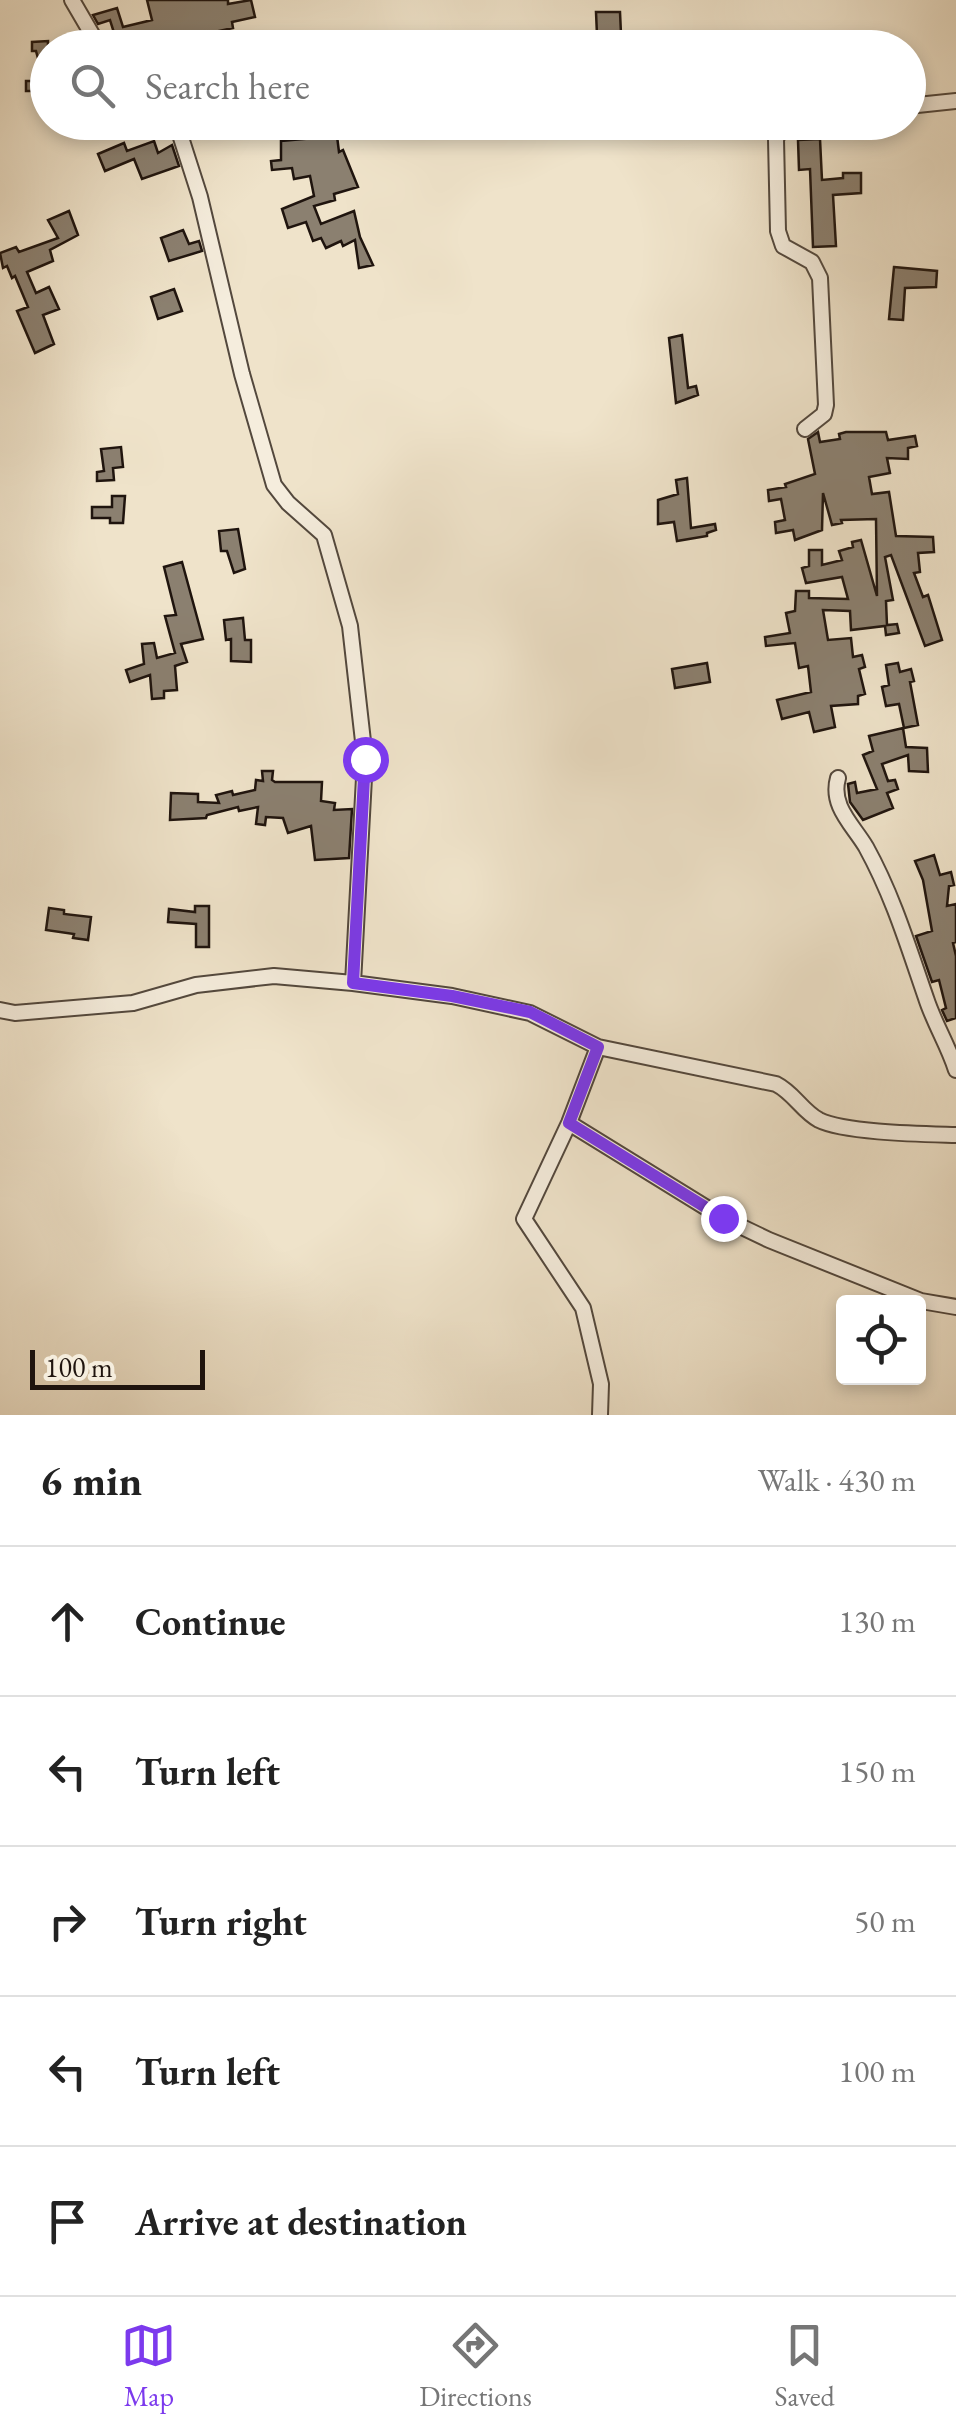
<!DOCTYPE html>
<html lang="en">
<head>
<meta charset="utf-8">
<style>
	:root { --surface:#fff; --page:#f6f6f6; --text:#222; --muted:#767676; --line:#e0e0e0; --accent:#7c3aed }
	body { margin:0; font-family:"EB Garamond",serif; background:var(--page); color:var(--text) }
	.controls { position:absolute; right:30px; bottom:30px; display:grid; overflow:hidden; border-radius:10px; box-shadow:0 5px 15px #0003 }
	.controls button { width:90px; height:90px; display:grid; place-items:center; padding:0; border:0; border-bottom:2px solid var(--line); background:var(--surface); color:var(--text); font:50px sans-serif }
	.scale { position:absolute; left:30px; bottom:25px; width:175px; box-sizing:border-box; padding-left:10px; border:5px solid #1f140e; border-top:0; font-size:28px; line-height:35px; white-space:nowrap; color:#1f140e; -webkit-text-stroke:8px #f5eddd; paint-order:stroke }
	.stop { position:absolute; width:30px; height:30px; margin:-22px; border:8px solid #7c3aed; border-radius:50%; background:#fff }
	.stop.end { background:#7c3aed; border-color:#fff; box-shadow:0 2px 10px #0008 }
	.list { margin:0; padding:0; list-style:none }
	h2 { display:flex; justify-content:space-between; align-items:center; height:130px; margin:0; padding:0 40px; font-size:42px }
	h2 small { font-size:32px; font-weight:400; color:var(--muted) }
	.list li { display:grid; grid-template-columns:65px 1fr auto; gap:30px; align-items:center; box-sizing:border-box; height:150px; padding:0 40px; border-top:2px solid var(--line) }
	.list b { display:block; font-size:38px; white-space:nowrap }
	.list em { font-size:32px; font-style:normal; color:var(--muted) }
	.icon { flex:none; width:55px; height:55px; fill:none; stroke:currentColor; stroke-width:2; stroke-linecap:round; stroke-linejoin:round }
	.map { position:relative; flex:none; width:956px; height:1415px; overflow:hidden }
	.search { position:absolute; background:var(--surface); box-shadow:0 5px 15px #0003; left:30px; right:30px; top:30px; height:110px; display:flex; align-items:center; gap:25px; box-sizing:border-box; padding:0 35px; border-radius:55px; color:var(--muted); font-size:38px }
	.sheet { height:880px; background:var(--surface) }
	nav { display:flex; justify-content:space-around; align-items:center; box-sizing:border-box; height:140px; border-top:2px solid var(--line); background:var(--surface); font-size:28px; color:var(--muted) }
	nav a { display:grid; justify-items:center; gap:5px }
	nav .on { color:var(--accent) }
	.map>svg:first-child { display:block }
	.building { fill:#8b8070; stroke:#1f140e; stroke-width:2.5 }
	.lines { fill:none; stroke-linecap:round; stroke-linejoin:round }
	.minor-casing { stroke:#53483d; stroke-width:18 }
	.minor { stroke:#f5eddd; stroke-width:14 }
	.route { stroke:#7c3aed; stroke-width:12 }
</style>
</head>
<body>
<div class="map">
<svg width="956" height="1415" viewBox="0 0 956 1415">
	<rect width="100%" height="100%" fill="#efe3ca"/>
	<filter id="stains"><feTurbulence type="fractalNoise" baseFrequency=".002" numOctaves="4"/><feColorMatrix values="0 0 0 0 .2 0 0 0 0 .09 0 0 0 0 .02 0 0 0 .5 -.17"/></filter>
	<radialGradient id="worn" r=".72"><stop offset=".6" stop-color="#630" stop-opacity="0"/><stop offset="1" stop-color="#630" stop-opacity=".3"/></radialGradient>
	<path class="building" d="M147 0H228V4L251 0 255 17 232 22 233 28 191 37V48H166V36L130 43 128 36 116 39 110 20 98 24 93 15 117 8 123 27 152 20Z
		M596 12H620L621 34 597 35Z
		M48 41 47 91H26V81H44L36 51H32V42Z
		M337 136 339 152 343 150 358 187 334 194 335 200 314 206 321 224 354 211 360 237 373 265 359 268 355 240 343 246 341 241 326 248 321 238 313 241 306 222 288 228 282 209 314 196 310 176 294 179 292 168 272 170 271 161 281 160V141Z
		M820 139 822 180 843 178V173H861V193L833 195 836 246 813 247 810 169 799 170 798 140Z
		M154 141 158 153 172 145 179 166 142 179 134 159 105 171 98 154 124 143 127 151Z
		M69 211 78 235 50 250 53 261 27 272 36 293 49 287 59 309 43 315 54 344 35 353 17 311 28 307 15 276 12 278 7 266 3 268 0 253 16 247 19 252 58 238 48 220Z
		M183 230 189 244 199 241 202 251 169 261 161 238Z
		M894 267 937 271 936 287 905 288 903 320 889 319Z
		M174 289 182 311 158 319 151 297Z
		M682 335 688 388 696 386 698 395 676 403 669 338Z
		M818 432 820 442 840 439 839 434 846 432H886L888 440 915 436 917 446 908 448V459L887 458 890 473 869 477 872 494 889 492 896 536 933 537 934 552 918 553 920 572 914 573 923 597 928 595 942 640 925 646 891 555 885 557 893 600 886 601 887 625 897 624 899 633 886 635 885 626 851 630 850 611 823 610 828 640 851 638 853 657 862 655 865 667 859 669 865 694 858 696V704L831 706 835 727 814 732 809 712 782 719 777 700 811 692 808 666 799 668 795 643 766 646 765 637 790 633 786 613 795 611 796 591H809V598L848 599 842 577 806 583 802 568 809 566V550H822V565L842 560 839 551 853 547 852 542 861 540 877 596 876 519 841 520 842 523 832 525 823 493 822 530 795 540 793 530 776 533 775 522 785 520 781 499 769 501 768 490 786 487 785 484 815 474 808 439Z
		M121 447 123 467 113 468 114 480 97 481V472L104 471 101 449Z
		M687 478 691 528 715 524 716 530 707 533V536L677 541 674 522 658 524V500L678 494 676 480Z
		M112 496H125L123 523H110V518H92V507H112Z
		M238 529 245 569 234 573 227 551H221L219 531Z
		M182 562 203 639 181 644 187 662 175 666 177 690 164 691V698L152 699 150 675 130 682 126 670 144 664 142 644 154 643 157 658 175 653 165 616 176 615 164 567Z
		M243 618 245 640H251V662L231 661V639L226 640 224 620Z
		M707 663 710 682 675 688 672 669Z
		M898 663 900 672 911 669 914 681 910 682 918 725 904 728 899 704 886 706 882 687 889 685 886 665Z
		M903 728 906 747 927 748 928 772 909 771 908 755 882 764 888 781 895 780 898 789 887 793 893 808 863 820 850 802 848 784 855 782 857 793 877 789 863 755 873 751 869 736Z
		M262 771H273L272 780 275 782H322L321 801 335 803 334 810 352 809 349 858 315 860 311 826 288 833 283 818 266 817 265 825 256 824 258 807 239 811 238 807 207 815 206 818 170 820 171 793 198 794V802L219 803 216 795 232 791 233 795 255 790 256 780 263 781Z
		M934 855 940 875 951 872 954 885 949 886 947 906 956 904V942L953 943 956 956V1018L947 1021 942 1010 946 1008 939 980 932 982 916 936 932 931 923 880 915 861Z
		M195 906H209V947H196V924L168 922 169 909 195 912Z
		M49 908 64 910V914L91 917 88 940 73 938 74 934 46 930Z"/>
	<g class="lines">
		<g class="minor-casing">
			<path id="minor" d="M72 0 100 48
				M908 106 956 101
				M176 122 200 197 242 374 274 485 288 503 324 535 350 626 365 759 353 983
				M792 122 781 129 776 139 778 231 783 246 812 262 820 278 826 405 824 414 805 429
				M838 778C830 806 853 825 866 847 893 896 908 946 926 998 934 1023 948 1045 956 1070
				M0 1010 15 1013 133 1003 196 985 274 976 353 983 452 996 530 1013 598 1047 776 1084C794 1093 802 1111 819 1120 845 1133 925 1134 956 1135
				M598 1047 569 1123 524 1219 583 1308 601 1384 600 1415
				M569 1123 723 1218 769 1240 921 1301 956 1307"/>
		</g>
		<use href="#minor" class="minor"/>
	</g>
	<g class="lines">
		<path class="route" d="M365 759 353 983 452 996 530 1012 598 1047 569 1123 723 1218"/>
	</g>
	<rect width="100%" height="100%" filter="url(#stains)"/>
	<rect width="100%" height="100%" fill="url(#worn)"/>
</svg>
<div class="controls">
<button><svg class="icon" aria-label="locate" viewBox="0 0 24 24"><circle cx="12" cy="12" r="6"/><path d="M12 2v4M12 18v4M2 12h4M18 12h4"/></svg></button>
</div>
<div class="scale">100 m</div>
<div class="stop" style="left:365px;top:759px"></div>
<div class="stop end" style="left:723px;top:1218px"></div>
<div class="search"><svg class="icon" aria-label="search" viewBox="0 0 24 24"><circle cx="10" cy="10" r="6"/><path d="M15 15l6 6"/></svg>Search here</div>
</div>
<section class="sheet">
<h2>6 min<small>Walk · 430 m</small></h2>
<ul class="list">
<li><svg class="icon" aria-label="ahead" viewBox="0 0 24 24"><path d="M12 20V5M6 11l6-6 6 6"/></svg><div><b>Continue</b></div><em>130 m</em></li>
<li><svg class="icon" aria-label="left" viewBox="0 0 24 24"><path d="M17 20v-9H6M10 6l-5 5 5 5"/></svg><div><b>Turn left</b></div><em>150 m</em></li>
<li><svg class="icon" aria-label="right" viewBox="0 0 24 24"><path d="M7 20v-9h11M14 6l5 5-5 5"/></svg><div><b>Turn right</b></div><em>50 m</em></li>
<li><svg class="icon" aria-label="left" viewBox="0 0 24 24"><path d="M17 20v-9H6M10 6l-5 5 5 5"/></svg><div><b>Turn left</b></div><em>100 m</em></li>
<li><svg class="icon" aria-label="arrive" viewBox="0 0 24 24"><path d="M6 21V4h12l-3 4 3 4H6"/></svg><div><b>Arrive at destination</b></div></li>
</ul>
</section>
<nav>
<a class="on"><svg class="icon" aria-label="map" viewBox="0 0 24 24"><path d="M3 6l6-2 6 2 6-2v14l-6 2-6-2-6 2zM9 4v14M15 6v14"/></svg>Map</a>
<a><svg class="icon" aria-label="directions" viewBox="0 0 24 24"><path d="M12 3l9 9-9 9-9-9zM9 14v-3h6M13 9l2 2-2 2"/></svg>Directions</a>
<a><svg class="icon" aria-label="saved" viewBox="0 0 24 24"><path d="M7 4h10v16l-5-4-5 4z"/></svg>Saved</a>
</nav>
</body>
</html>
